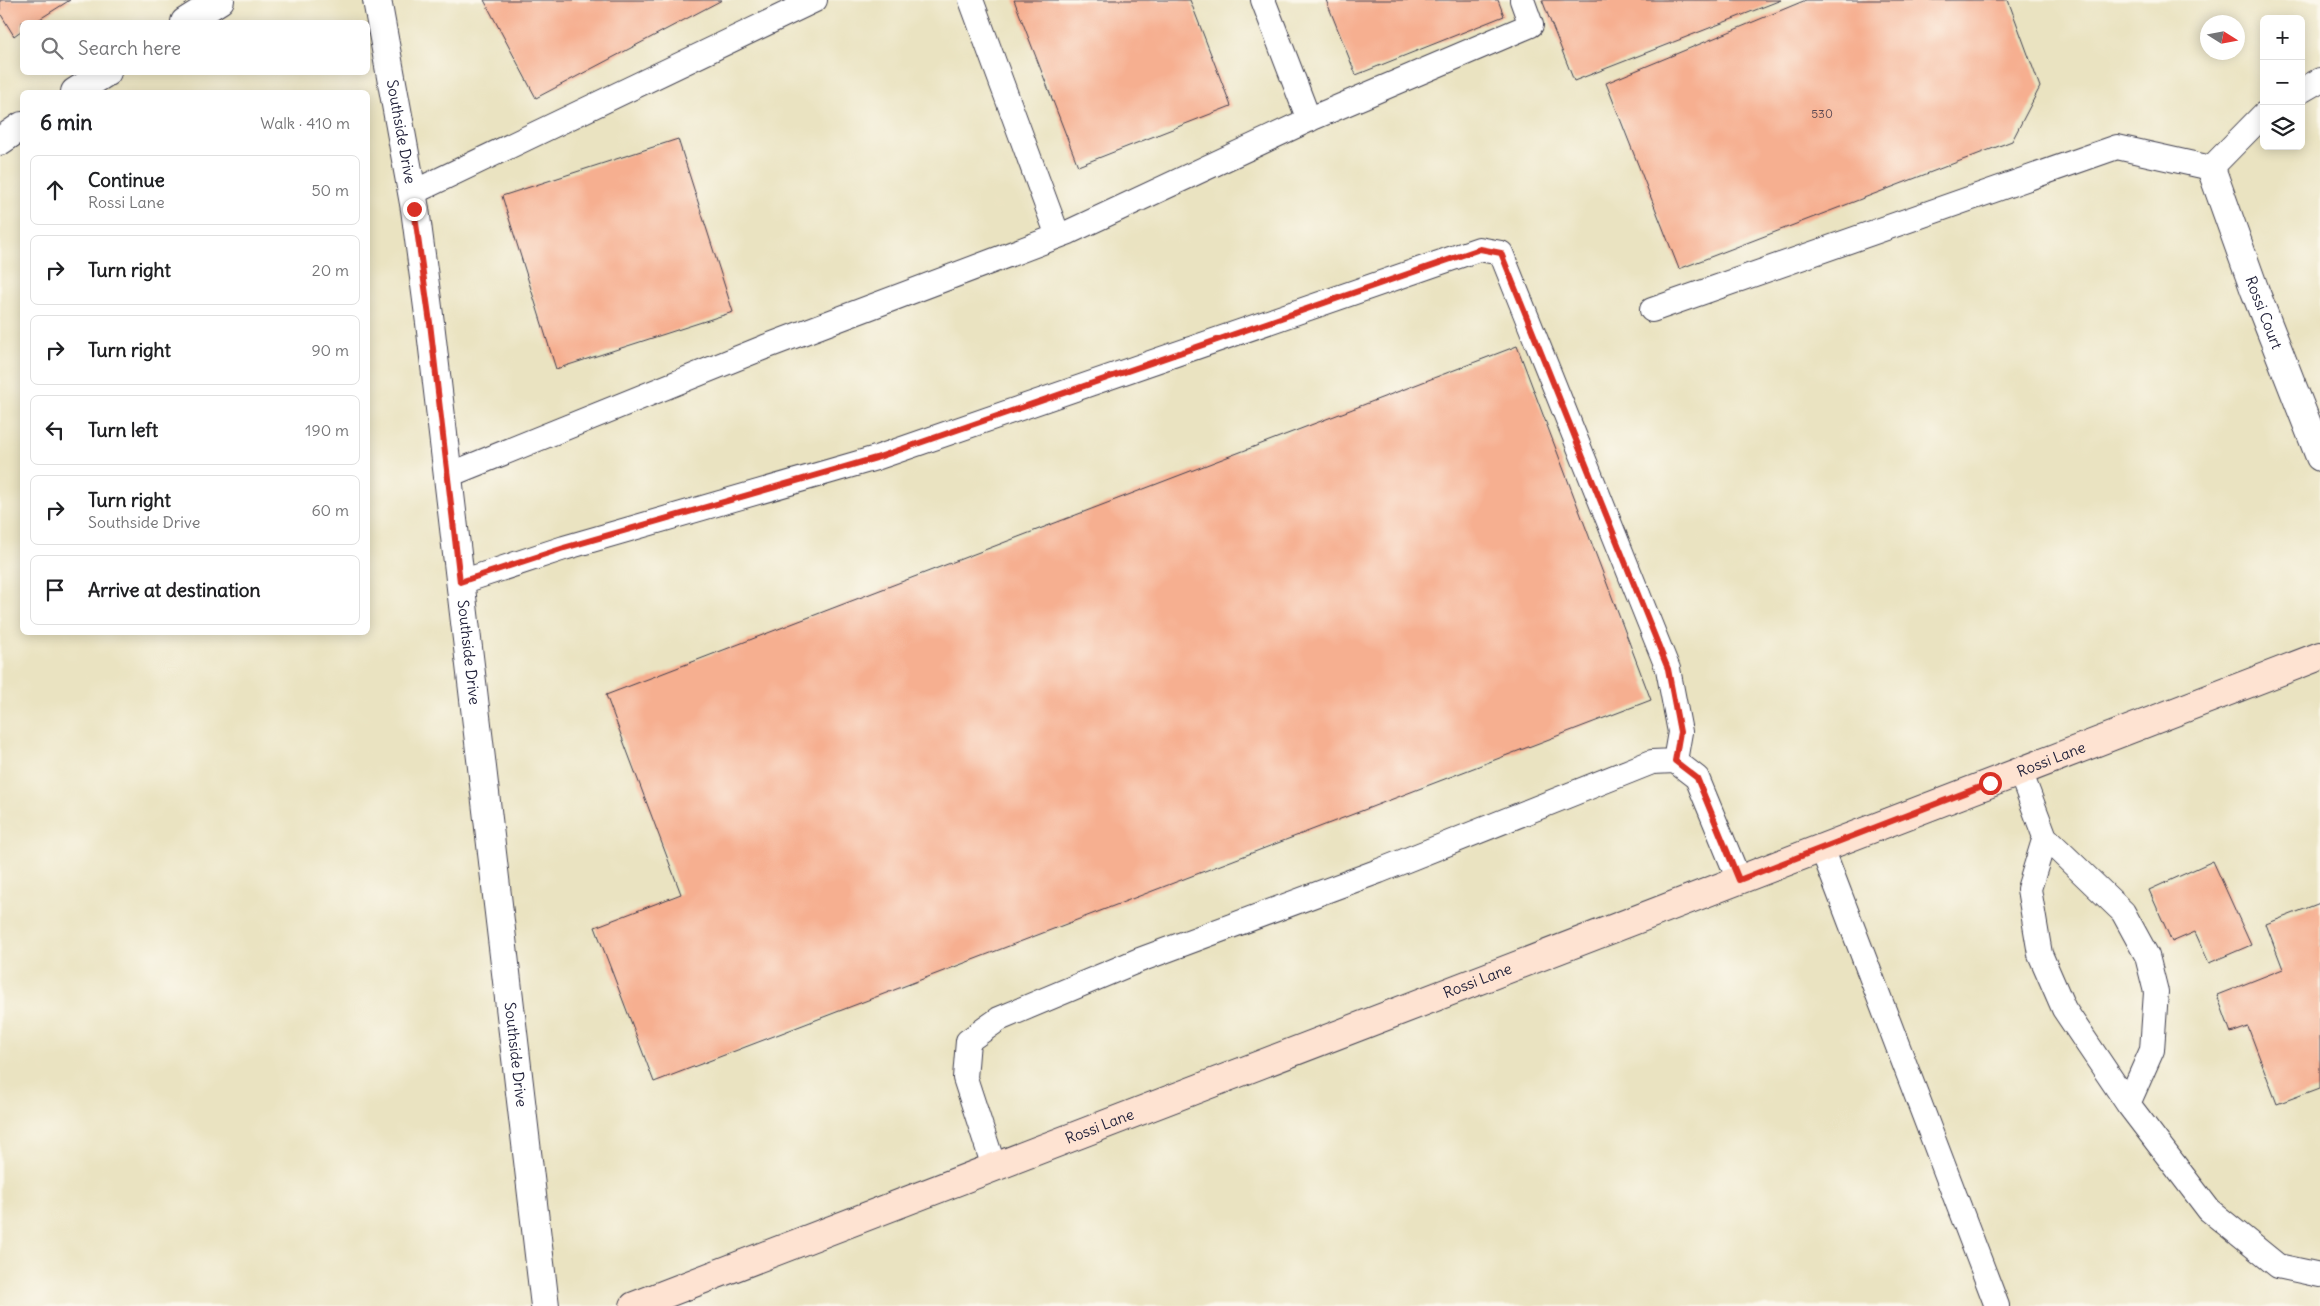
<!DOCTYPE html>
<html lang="en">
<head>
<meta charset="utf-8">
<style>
	:root { --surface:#fff; --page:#f6f6f6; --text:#202124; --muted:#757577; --line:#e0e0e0 }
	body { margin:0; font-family:Delius,sans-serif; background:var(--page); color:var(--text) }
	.controls { position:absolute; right:15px; top:15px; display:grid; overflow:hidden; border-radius:8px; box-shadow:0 2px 12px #0003 }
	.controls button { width:45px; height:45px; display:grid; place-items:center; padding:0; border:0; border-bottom:1px solid var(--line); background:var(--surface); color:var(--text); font:25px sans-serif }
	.compass { position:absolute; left:2200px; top:15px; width:45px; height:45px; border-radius:50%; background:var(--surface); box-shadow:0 2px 12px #0003; rotate:101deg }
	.stop { position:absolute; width:15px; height:15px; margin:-11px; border:4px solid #d93025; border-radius:50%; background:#fff }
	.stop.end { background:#d93025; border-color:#fff; box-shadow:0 1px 5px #0008 }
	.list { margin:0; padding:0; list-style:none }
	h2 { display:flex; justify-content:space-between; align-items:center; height:65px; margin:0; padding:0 20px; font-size:21px }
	h2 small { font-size:16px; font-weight:400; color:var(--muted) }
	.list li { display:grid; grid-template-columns:32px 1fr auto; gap:15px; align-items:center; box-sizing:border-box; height:70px; margin:0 10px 10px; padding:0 10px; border:1px solid var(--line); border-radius:8px }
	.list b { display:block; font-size:19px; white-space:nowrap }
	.list p { margin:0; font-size:16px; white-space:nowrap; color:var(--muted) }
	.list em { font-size:16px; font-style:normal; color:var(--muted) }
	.icon { flex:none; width:28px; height:28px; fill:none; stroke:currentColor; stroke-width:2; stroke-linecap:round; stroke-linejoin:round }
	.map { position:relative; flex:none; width:2320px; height:1306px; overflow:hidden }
	.search { position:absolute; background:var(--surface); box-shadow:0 2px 12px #0003; left:20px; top:20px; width:350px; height:55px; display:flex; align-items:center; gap:12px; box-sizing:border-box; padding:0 18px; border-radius:8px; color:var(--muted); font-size:19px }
	.panel { position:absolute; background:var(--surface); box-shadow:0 2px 12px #0003; left:20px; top:90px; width:350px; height:545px; border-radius:8px }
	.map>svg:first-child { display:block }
	.building { fill:#f6af90 }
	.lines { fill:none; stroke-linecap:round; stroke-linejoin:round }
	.lane-casing { stroke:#403f4f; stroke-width:26 }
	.street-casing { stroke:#403f4f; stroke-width:30 }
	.secondary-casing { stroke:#403f4f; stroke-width:30 }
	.lane { stroke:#fff; stroke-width:24 }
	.street { stroke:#fff; stroke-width:28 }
	.secondary { stroke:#fee3d2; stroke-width:28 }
	.route { stroke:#d93025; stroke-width:6 }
	.labels { text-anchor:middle; stroke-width:4; stroke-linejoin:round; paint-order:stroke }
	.number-label { font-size:12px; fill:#574550 }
	.street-label { font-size:15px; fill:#22223b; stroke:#fbf7ec }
</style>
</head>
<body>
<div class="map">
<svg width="2320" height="1306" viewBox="0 0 2320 1306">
	<rect width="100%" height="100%" fill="#fbf7ec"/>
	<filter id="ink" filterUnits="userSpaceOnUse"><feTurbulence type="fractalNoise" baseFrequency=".02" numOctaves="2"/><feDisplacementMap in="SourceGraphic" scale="10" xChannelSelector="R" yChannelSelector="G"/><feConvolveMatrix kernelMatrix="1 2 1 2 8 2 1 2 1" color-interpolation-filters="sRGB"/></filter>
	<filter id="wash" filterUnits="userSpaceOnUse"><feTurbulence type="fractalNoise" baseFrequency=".0096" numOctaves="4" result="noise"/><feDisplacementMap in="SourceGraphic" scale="20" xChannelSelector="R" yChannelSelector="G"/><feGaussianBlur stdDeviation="1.12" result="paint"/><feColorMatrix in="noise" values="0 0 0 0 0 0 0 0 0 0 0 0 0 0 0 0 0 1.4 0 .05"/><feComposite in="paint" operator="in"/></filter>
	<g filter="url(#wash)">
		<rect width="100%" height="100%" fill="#eae3c1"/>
		<g id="blocks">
			<path class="building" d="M0 0H70L35 22H22V30L14 36 0 13Z
				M484 0H722L536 98Z
				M1014 0H1190L1231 106 1078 166Z
				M1326 0H1498L1504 16 1356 75Z
				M1542 0H1781L1574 81Z
				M1806 0H2008L2040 87 2012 141 1679 269 1606 83Z
				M678 139 733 312 556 369 502 196Z
				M1517 346 1651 700 654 1082 595 927 681 894 606 695Z
				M2213 861 2251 945 2209 963 2195 932 2172 942 2149 890Z
				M2320 903V1088L2277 1104 2248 1027 2231 1033 2217 995 2283 969 2266 924Z"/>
		</g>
	</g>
	<g filter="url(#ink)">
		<use href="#blocks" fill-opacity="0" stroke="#403f4f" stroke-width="1"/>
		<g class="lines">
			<g class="lane-casing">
				<path id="lane" d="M971 0 1058 236
					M1263 0 1309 120
					M2301 91 2320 80
					M412 193 815 0
					M1652 310 2117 147 2211 168 2264 114
					M449 475 765 347 1069 232 1315 117 1531 25 1522 0
					M461 582 564 548 876 458 1479 249 1501 253 1668 669 1680 732 1675 761
					M2020 771 2045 837 2029 889 2040 954 2064 1009 2128 1104 2209 1210 2278 1266 2320 1275
					M2045 837 2123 912 2147 956 2156 992 2152 1050 2128 1104
					M1822 848 1997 1306
					M994 1167 965 1078 968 1041 999 1019 1137 961 1379 871 1652 762 1675 761 1697 778 1739 880"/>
			</g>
			<g class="street-casing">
				<g id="street">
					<path id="s1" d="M377 0 415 209 430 323 545 1306"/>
					<path d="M185 22 220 0"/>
					<path d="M75 92 107 72"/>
					<path d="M0 141 22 126"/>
					<path id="s2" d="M2211 168 2255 291 2320 457"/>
				</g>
			</g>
			<g class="secondary-casing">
				<g id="secondary">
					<path id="s3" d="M634 1306 2320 656"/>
				</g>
			</g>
			<use href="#lane" class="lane"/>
			<use href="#street" class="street"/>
			<use href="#secondary" class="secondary"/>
		</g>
	</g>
	<g class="lines" filter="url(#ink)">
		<path class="route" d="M414 209 430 323 460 582 564 548 876 458 1480 249 1501 253 1668 669 1680 732 1675 761 1697 778 1739 880 1990 783"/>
	</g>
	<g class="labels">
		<g class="number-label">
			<text x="1822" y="118">530</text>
		</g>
		<g class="street-label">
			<text dy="5" stroke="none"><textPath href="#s1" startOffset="134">Southside Drive</textPath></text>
			<text dy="5" stroke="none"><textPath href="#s2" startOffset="154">Rossi Court</textPath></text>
			<text dy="5" stroke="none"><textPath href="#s1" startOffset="659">Southside Drive</textPath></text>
			<text dy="5" stroke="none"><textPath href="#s3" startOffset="1519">Rossi Lane</textPath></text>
			<text dy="5" stroke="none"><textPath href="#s3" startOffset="904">Rossi Lane</textPath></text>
			<text dy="5" stroke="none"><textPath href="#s1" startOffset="1064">Southside Drive</textPath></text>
			<text dy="5" stroke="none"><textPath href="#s3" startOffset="499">Rossi Lane</textPath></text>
		</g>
	</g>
</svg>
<div class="controls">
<button>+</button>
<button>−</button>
<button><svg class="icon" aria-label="layers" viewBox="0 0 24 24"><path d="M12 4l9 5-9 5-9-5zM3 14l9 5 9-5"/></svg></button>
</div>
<svg class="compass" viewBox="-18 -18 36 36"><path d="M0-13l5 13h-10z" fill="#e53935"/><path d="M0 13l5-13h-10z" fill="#757577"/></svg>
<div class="stop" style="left:1990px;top:783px"></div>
<div class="stop end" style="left:414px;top:209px"></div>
<div class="search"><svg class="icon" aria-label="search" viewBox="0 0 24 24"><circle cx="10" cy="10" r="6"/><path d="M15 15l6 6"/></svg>Search here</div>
<section class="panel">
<h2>6 min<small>Walk · 410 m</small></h2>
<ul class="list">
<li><svg class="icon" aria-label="ahead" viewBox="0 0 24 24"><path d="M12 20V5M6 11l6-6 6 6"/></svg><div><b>Continue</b><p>Rossi Lane</p></div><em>50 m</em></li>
<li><svg class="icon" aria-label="right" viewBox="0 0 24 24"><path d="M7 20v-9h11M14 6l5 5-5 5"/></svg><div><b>Turn right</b></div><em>20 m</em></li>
<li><svg class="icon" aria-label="right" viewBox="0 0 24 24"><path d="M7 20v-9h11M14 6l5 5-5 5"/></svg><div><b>Turn right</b></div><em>90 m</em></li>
<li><svg class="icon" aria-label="left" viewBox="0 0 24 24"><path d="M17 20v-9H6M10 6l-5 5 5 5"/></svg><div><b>Turn left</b></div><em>190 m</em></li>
<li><svg class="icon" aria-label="right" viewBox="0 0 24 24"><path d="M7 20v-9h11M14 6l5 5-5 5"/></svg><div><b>Turn right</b><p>Southside Drive</p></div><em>60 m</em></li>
<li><svg class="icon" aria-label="arrive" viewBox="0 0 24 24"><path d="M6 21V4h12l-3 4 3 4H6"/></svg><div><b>Arrive at destination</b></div></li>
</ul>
</section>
</div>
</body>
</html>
